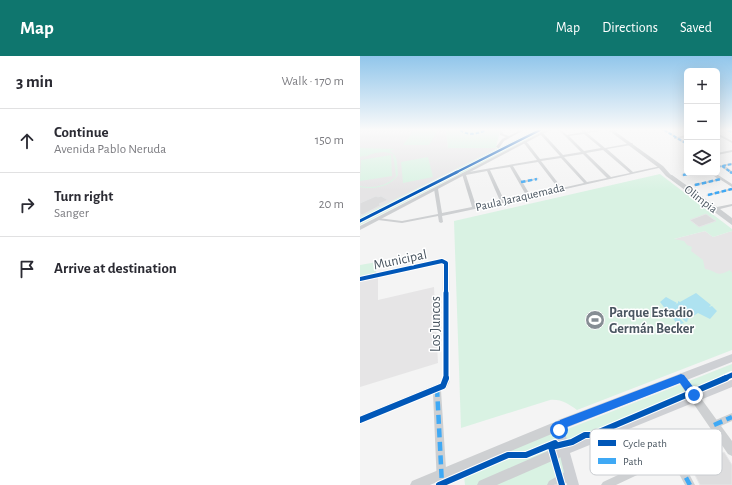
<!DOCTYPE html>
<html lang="en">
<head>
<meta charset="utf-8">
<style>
	:root { --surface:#fff; --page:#f7f7f7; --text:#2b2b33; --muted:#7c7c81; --line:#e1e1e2; --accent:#0f766e }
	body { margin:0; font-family:"Alegreya Sans",sans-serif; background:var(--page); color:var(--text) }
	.controls { position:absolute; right:12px; top:12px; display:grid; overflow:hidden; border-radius:6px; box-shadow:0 4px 16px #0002 }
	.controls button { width:36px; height:36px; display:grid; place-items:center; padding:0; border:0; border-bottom:1px solid var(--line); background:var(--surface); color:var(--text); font:20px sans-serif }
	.stop { position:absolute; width:12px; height:12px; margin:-9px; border:3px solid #1a73e8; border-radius:50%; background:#fff }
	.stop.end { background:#1a73e8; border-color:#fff; box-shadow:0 1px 4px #0008 }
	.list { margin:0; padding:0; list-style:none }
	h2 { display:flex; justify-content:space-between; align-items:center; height:52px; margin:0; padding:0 16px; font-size:17px }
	h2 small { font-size:13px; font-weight:400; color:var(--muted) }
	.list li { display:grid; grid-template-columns:26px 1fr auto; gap:12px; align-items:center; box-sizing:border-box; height:64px; padding:0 16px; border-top:1px solid var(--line) }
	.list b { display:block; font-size:15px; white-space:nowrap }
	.list p { margin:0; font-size:13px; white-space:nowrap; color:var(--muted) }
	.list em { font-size:13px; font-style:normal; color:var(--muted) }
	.icon { flex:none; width:22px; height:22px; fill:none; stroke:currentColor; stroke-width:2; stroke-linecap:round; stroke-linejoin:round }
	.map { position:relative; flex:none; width:372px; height:429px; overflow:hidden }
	header { display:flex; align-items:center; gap:24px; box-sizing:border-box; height:56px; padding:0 20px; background:var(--accent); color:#fff }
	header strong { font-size:19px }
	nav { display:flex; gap:22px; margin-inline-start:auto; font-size:14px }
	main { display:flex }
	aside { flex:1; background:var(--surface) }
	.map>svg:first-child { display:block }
	.education { fill:#e6e5e6 }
	.green { fill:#d9f2e3 }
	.water { fill:#aee2f0 }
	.building { fill:#ddddde; stroke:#e5e6e7 }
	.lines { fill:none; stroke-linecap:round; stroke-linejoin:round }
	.minor { fill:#ced0d2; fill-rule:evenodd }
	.tertiary { fill:#ced0d2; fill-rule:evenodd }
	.secondary { fill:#ced0d4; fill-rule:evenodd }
	.quiet-far2 { stroke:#3fa9f5; stroke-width:2; stroke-dasharray:3.5 2; stroke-linecap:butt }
	.quiet-far1 { stroke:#3fa9f5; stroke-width:2.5; stroke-dasharray:4.5 2.5; stroke-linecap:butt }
	.quiet { stroke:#3fa9f5; stroke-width:4.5; stroke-dasharray:9 4.5; stroke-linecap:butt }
	.cycleway-far4-casing { stroke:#fff; stroke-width:4 }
	.cycleway-far3-casing { stroke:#fff; stroke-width:5 }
	.cycleway-far2-casing { stroke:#fff; stroke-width:6 }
	.cycleway-far1-casing { stroke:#fff; stroke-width:8 }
	.cycleway-casing { stroke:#fff; stroke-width:8 }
	.cycleway-far4 { stroke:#0057b8; stroke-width:2.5 }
	.cycleway-far3 { stroke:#0057b8; stroke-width:3 }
	.cycleway-far2 { stroke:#0057b8; stroke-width:4 }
	.cycleway-far1 { stroke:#0057b8; stroke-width:5 }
	.cycleway { stroke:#0057b8; stroke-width:6 }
	.route { fill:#1a73e8 }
	.labels { text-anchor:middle; stroke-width:3; stroke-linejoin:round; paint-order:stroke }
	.far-street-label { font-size:12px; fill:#4a5661; stroke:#fff }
	.street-label { font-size:14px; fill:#4a5661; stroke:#fff }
	.poi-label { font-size:14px; font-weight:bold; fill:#4a5661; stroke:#fff; text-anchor:start }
	.key { fill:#fff; stroke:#c9ccd0; stroke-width:1 }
	.key-label { font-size:11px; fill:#4a5661 }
</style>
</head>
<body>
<header>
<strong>Map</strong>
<nav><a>Map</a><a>Directions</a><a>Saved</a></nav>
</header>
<main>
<aside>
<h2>3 min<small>Walk · 170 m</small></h2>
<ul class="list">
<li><svg class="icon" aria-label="ahead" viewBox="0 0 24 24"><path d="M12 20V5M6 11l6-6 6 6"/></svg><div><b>Continue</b><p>Avenida Pablo Neruda</p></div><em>150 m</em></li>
<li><svg class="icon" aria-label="right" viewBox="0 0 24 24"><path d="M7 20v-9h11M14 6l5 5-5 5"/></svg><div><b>Turn right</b><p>Sanger</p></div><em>20 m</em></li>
<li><svg class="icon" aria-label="arrive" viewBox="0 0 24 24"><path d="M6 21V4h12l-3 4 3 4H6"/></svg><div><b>Arrive at destination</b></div></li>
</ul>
</aside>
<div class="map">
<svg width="372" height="429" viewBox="0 0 372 429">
	<rect width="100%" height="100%" fill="#f4f4f4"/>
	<path class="education" d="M0 74H86L88 92H138L0 161Z
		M345 175 353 181 372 175V218L361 225 330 211 310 184Z
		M18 221V244L74 231 78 307 0 331V225Z"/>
	<path class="green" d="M54 74H78L69 89H43Z
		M86 74H140L136 92H88Z
		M175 74H186L0 169V161Z
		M0 92 35 93 29 95C39 99 37 110 38 119 30 131 13 134 0 131V130C12 133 28 130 36 120L33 98C23 94 9 97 0 104L6 99 0 101Z
		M31 99 32 120 0 125 1 104Z
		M68 101 73 121 43 127 41 106Z
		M300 118 372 173V175L353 181 345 175 314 183 324 185 327 189 332 191 331 195 343 204 345 213C358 215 355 222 370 214L372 217V294L217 354C208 348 202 343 190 344L101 372 94 165Z
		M17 206 16 218 0 221V209Z
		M372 308V322L209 392 201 378 205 374Z
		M197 372 207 418 189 429H105L103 411Z"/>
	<path class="water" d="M336 237 351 249 349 251 352 250 357 255 350 263 338 257 327 264 328 265 326 266 309 251 324 267 318 269 300 246 306 241 317 247 315 249 318 247V245L320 246Z"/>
	<path class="building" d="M16 140 18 141 21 140 28 144 19 148 21 149 2 159 0 157V147Z
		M346 158 356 165 339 171 330 164Z
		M349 390 356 400 364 396 372 409V429H340L333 415 348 408 340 395Z"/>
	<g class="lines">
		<path class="minor" d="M140 74H142L143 78 149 80 161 74H164L144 85 139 92H138L136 91 142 83 146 81 140 79Z
			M199 74H201L207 79 223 76 221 74H224L226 76 241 74 240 75 227 77 245 92 272 87 273 88 271 89 247 93 273 116 301 110 303 111 143 147 82 160 83 166 81 167 79 166 78 160 42 167 18 164 16 163 18 162 42 165 78 158 74 133 76 132 78 133 82 157 112 151 102 118 103 117 177 104 163 86 165 85H166L180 103 200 100 180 78V76H182L203 99 221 96ZM224 78 241 92 224 95 209 80ZM243 94 270 117 251 121 226 97ZM223 98 247 122 227 126 204 101ZM201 102 224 127 202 132 181 105ZM178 106 198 132 170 139 163 127 179 123 177 122 162 125 153 110ZM150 111 166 139 144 144 130 114ZM127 115 140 145 116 150 106 119Z
			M249 74H258L250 76H249Z
			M303 74H306L317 81 327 79V81L320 82 327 87V89L316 83H314V81Z
			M321 74H324L327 76V78Z
			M367 74 372 75V77L367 75Z
			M357 77 372 85V87L357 79Z
			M357 84H359L360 85 357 86Z
			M372 94V96L357 99V97Z
			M372 107V109L365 110 372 115V118L361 111 357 112V110Z
			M327 117H335L323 120 321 119Z
			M350 117H355L372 128V131L361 124 334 130V128L358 123Z
			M310 119H312L357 151 372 148V150L360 153 372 162V165L356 154H353V152L310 121Z
			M372 132V134L348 140 346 139Z
			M82 203 88 206 89 207 90 325 86 333 81 334 87 429H77L73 337 0 368V360L80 327 82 324 83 208 81 207 0 225V221Z
			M372 357V365L354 373 351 372 350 369 351 366Z
			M359 372 362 373 363 376 362 379 319 399 335 429H325L311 403 256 429H241L243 426Z"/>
		<path class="tertiary" d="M186 74H190L0 174V170Z
			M251 74H253L303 110 310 118 372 164V169L306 120 299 112 251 76Z
			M321 317 324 319 372 385V400L368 398 318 325 316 322 318 319Z
			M202 363 206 364 207 368 206 372 70 429H50L52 425Z
			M204 388 208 390 210 394 208 398 137 429H117L119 425Z
			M210 413 214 415 216 419C211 429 198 429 187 429L189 425Z"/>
		<path class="secondary" d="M372 298V306L206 372 204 374 208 387 372 321V331L210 397 219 429H207L194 374 198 364Z"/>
		<path class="quiet-far2" d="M100 74C108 80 117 78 126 74
			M304 74 327 88
			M368 74 372 76
			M362 110 372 117
			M357 111 372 108"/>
		<path class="quiet-far1" d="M370 116 372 117
			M323 119 333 117
			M161 126 177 123
			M335 129 361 123
			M348 139 372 133"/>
		<path class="quiet" d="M77 332 82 429
			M354 369 372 361
			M313 398 330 429"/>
		<g class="cycleway-far4-casing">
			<path id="cycleway-far4" d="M95 117 180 74"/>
		</g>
		<g class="cycleway-far3-casing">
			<path id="cycleway-far3" d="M0 165 97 116"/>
		</g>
		<g class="cycleway-far2-casing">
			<path id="cycleway-far2" d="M0 223 82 205 86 207V238"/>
		</g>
		<g class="cycleway-far1-casing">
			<path id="cycleway-far1" d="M86 237V323
				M363 323 372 319"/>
		</g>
		<g class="cycleway-casing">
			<path id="cycleway" d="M0 364 83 330 86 322
				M79 429 148 399H166L195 387
				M202 429 191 391 212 386 225 379H232L366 322"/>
		</g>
		<use href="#cycleway-far4" class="cycleway-far4"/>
		<use href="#cycleway-far3" class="cycleway-far3"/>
		<use href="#cycleway-far2" class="cycleway-far2"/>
		<use href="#cycleway-far1" class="cycleway-far1"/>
		<use href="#cycleway" class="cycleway"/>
	</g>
	<linearGradient id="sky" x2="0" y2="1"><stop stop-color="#91c6eb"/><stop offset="0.55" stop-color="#fafafa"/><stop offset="1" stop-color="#fafafa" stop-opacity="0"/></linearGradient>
	<rect width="372" height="134" fill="url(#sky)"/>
	<path class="route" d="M321 318 324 319 337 336 339 339 337 343 334 344 331 343 320 327 207 371 202 378 199 379 195 378 194 374 200 364Z"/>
	<defs>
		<g id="stadium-disc" transform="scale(1)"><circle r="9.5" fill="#868d94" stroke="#fff"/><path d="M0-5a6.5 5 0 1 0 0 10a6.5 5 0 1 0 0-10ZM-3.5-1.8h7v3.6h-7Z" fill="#fff"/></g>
	</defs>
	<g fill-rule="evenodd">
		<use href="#stadium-disc" x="235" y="264"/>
	</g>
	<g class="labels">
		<g class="far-street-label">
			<text transform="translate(160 141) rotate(-13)" y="4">Paula Jaraquemada</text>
			<text transform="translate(341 143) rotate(37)" y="4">Olimpia</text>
		</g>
		<g class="street-label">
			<text transform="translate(40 203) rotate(-12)" y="5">Municipal</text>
			<text transform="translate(75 268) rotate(-90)" y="5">Los Juncos</text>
		</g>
		<g class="poi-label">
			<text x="249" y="261">Parque Estadio<tspan x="249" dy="16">Germán Becker</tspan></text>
		</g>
	</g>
	<rect x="230" y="373" width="132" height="46" rx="6" class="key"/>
	<rect x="238" y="384" width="18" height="6" fill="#0057b8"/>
	<rect x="238" y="402" width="18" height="6" fill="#3fa9f5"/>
	<g class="key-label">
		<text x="263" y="391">Cycle path</text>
		<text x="263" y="409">Path</text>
	</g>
</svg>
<div class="controls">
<button>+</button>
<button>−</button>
<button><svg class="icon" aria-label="layers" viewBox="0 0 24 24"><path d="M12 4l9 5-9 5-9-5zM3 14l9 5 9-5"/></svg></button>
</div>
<div class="stop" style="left:199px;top:374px"></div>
<div class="stop end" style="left:334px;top:339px"></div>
</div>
</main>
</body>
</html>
